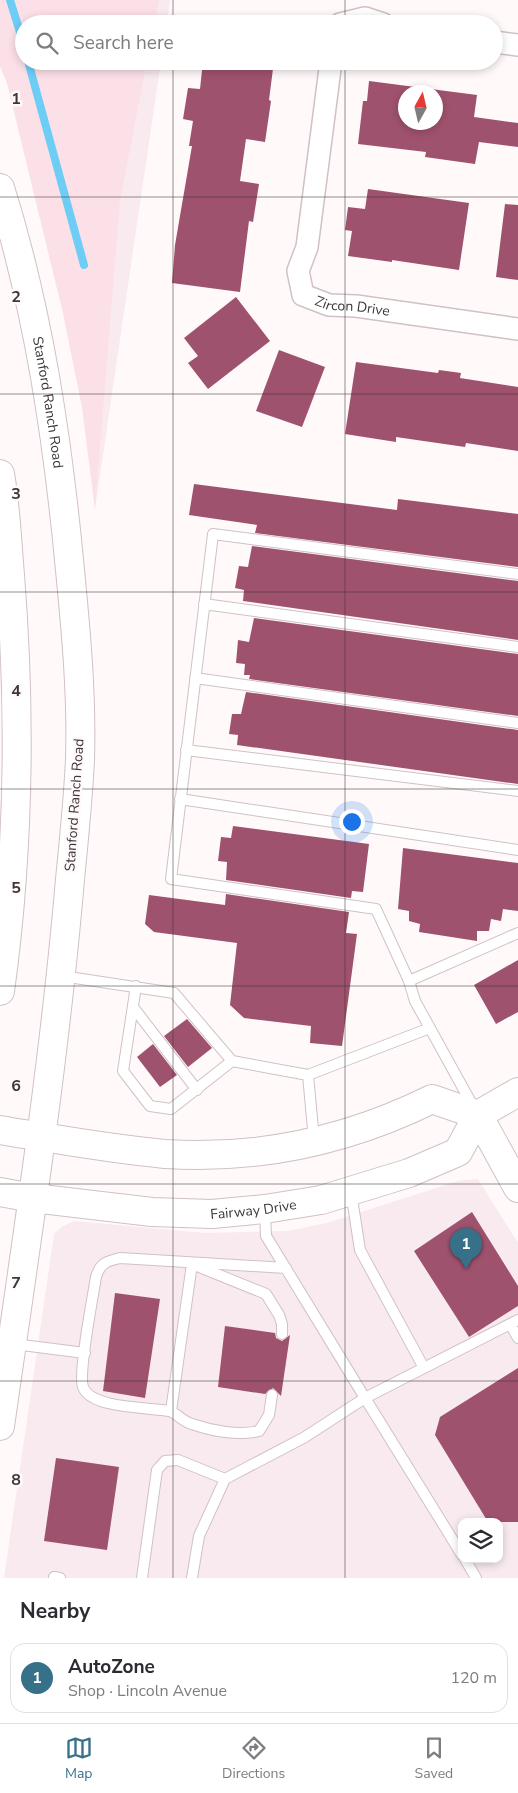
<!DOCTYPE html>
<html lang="en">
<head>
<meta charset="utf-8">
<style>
	:root { --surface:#fff; --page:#f7f7f7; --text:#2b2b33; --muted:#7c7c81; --line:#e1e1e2; --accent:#367089 }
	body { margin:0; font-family:"Nunito Sans",sans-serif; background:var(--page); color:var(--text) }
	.controls { position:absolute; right:15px; bottom:15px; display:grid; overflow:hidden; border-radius:10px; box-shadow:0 2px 8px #0003 }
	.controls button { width:45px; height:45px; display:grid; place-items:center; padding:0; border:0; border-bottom:1px solid var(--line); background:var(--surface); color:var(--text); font:25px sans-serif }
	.compass { position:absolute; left:398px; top:85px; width:45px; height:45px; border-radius:50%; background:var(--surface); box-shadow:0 2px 8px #0003; rotate:8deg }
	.you { position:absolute; left:351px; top:821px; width:18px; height:18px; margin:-12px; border:4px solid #fff; border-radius:50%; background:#1a73e8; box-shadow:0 0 0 8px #1a73e833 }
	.badge { display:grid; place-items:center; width:32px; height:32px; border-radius:50%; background:var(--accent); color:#fff; font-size:16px; font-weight:700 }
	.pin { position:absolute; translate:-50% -41px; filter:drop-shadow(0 1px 2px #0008) }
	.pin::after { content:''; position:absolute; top:26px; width:18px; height:15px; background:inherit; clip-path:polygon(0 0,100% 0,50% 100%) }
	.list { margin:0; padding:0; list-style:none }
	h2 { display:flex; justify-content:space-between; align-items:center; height:65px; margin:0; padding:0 20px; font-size:21px }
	h2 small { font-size:16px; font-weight:400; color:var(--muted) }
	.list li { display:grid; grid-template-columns:32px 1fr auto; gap:15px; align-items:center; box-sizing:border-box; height:70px; margin:0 10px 10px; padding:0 10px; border:1px solid var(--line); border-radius:15px }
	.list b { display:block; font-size:19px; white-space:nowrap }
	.list p { margin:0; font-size:16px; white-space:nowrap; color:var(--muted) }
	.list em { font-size:16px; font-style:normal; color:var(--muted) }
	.icon { flex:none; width:28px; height:28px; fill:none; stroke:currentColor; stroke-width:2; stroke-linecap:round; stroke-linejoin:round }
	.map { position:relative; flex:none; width:518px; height:1578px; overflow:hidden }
	.search { position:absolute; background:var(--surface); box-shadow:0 2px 8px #0003; left:15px; right:15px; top:15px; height:55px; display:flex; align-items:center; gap:12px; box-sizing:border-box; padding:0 18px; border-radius:28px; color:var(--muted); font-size:19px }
	.sheet { height:145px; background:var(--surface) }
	nav { display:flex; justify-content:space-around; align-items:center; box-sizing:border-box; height:70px; border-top:1px solid var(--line); background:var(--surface); font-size:14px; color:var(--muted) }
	nav a { display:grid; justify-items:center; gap:2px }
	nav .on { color:var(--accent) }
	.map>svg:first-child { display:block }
	.built { fill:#f8eaee; fill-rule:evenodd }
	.green { fill:#fce0e8 }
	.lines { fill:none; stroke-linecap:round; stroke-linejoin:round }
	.stream { stroke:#6ecdf5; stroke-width:8 }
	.building { fill:#9f526e; fill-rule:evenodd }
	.lane-casing { stroke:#d0c1c5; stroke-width:12 }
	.street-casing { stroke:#d0c1c5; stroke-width:24 }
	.secondary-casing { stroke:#d0c1c5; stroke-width:30 }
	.lane { stroke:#fff; stroke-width:10 }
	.street { stroke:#fff; stroke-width:21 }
	.secondary { stroke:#fff; stroke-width:28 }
	.grid { fill:none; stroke:#3d3739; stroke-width:1; stroke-opacity:0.55 }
	.labels { text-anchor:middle; stroke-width:5; stroke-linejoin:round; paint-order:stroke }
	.street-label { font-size:14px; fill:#3d3739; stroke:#fff9fa }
	.grid-label { font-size:16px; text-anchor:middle; font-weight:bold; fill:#3d3739; stroke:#fff9fa; stroke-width:5; stroke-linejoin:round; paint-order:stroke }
</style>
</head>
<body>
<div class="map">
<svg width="518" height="1578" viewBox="0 0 518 1578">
	<rect width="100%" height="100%" fill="#fff9fa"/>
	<path class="built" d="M0 0H170L167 24H24V61H161L95 509 82 407 63 313 7 83 0 66Z
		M478 1179 518 1243V1578H4L54 1234 63 1226 75 1221 205 1233 288 1231 327 1223 458 1181ZM462 1522H499V1559H462Z"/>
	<path class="green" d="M0 0H159L154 24H24V61H147L120 200 95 509 82 407 63 313 7 83 0 66Z"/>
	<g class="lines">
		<path class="stream" d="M10 0 24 45
			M28 61 84 265"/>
	</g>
	<path class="building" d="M203 61H274L269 100 271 101 265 142 246 139 240 181 259 184 253 222 249 221 240 292 172 283 175 245 192 146H189L193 121 183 119 188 88 200 89Z
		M369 81 477 95 474 117 518 123V147L479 142 475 164 425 157 426 152 358 144 363 101H367ZM406 92H436V122H406Z
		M368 189 469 203 459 270 392 260V262L348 256 352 231 345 230 348 207 365 209Z
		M505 204 518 205V280L496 277Z
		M236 297 270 341 208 389 188 363 198 356 184 338Z
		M279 350 325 367 302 427 256 411Z
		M356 362 438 373 439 370 461 373 460 378 518 387V451L466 443 465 447 396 437V442L345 434Z
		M194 484 397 510 398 499 518 514V567L255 533 257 525 189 515Z
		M252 546 518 581V640L243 601 244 590 235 588 239 566 248 567Z
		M254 618 518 654V716L249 679 250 675H244L245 664 236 663 238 640 249 642Z
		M246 692 518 730V784L237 745 238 735 229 734 232 714H241Z
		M233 826 369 844 363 892 352 891 351 898 226 880 227 862 218 861 221 837 231 838Z
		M403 848 518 863V911L503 909 501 921 491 919 489 931H477V941L419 932 420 924 409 921V911L398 909Z
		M226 894 349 912 346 933 357 934 342 1046 310 1043 311 1026 244 1018 230 1005 237 943 154 932 145 924 149 895 225 905Z
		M518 960V1012L496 1024 474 985Z
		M187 1019 212 1048 188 1067 164 1036Z
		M153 1044 177 1075 160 1087 137 1057Z
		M472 1212 518 1286V1306L469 1337 414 1251Z
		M115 1293 160 1299 145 1398 103 1391Z
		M225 1326 275 1333 276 1338 282 1341 290 1335 281 1396 273 1388 265 1394 218 1387Z
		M518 1368V1522H488L435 1435 440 1417Z
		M56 1458 119 1467 107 1550 44 1541Z"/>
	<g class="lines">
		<g class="lane-casing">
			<path id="lane" d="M204 604 518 647
				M195 678 518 723
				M186 750 518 791
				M180 799 518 850
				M62 976 174 993 232 1061 308 1075 430 1028
				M409 981 376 909 171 879 213 534 518 574
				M136 986 123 1071 150 1106 171 1109 232 1061
				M133 1007 197 1090
				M308 1075 314 1140
				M474 1108 415 1001 409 981 518 933
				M351 1192 360 1250 424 1368
				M510 1324 518 1338
				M14 1344 85 1353
				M272 1395 269 1415 259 1431C239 1436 212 1431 192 1424 183 1422 177 1413 169 1411 149 1407 91 1409 83 1387 78 1373 93 1296 96 1277 100 1263 107 1261 120 1258L286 1268
				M171 1411 192 1264 266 1294 279 1315 282 1324V1334
				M462 1555 365 1398 518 1320
				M465 1559 476 1578
				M54 1577 60 1578
				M142 1578 157 1470 165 1461 178 1460 225 1479
				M192 1578 199 1536 225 1479 305 1437 365 1398 266 1236 265 1210"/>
		</g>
		<g class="street-casing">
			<g id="street">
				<path d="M340 24 365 18 383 24"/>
				<path d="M494 42 518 45"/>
				<path id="s1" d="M331 61 307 247 298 271 303 295 329 305 356 306 518 329"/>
			</g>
		</g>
		<g class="secondary-casing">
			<g id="secondary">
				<path id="s2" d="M0 188C39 312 58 442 70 570 76 632 82 696 80 759 78 806 72 855 68 902 52 1078 25 1251 0 1426"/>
				<path d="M0 474C6 507 7 542 10 575 21 714 19 854 0 991"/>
				<path d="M478 1115 518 1188"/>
				<path d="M0 1130C55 1139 110 1149 165 1154 260 1160 347 1141 432 1099L478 1115"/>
				<path id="s3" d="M0 1192 33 1198 152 1212 212 1214 265 1209 321 1200 409 1173 458 1152 478 1115 518 1092"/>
			</g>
		</g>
		<use href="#lane" class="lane"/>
		<use href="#street" class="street"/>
		<use href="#secondary" class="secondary"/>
	</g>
	<path class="grid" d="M173 0V24M345 0V24M173 61V1578M345 61V1578M0 197H518M0 394H518M0 592H518M0 789H518M0 986H518M0 1184H518M0 1381H518"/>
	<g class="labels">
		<g class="street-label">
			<text dy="5" stroke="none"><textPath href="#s1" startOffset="289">Zircon Drive</textPath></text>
			<text dy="5" stroke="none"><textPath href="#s2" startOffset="220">Stanford Ranch Road</textPath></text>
			<text transform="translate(74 805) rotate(-86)" y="5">Stanford Ranch Road</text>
			<text dy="5" stroke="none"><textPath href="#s3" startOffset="255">Fairway Drive</textPath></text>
		</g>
	</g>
	<g class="grid-label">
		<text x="16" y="104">1</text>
		<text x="16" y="302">2</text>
		<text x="16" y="499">3</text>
		<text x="16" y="696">4</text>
		<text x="16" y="893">5</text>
		<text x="16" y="1091">6</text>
		<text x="16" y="1288">7</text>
		<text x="16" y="1485">8</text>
	</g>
</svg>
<div class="controls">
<button><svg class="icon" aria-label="layers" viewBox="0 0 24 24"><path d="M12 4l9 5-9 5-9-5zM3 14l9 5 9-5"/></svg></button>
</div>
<svg class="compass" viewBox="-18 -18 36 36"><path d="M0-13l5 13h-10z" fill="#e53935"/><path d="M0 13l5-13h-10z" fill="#7c7c81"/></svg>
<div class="you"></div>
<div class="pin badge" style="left:466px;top:1269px">1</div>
<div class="search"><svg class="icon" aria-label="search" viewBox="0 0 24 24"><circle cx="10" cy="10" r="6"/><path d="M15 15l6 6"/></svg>Search here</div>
</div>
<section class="sheet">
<h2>Nearby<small></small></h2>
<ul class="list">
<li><span class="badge">1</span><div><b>AutoZone</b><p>Shop · Lincoln Avenue</p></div><em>120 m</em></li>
</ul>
</section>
<nav>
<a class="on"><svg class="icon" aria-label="map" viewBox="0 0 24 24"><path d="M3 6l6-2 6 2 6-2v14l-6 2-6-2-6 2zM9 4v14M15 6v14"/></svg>Map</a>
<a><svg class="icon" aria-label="directions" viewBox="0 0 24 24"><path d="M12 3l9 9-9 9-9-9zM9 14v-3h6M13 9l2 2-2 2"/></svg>Directions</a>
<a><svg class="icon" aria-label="saved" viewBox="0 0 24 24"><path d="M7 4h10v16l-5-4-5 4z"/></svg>Saved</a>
</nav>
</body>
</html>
